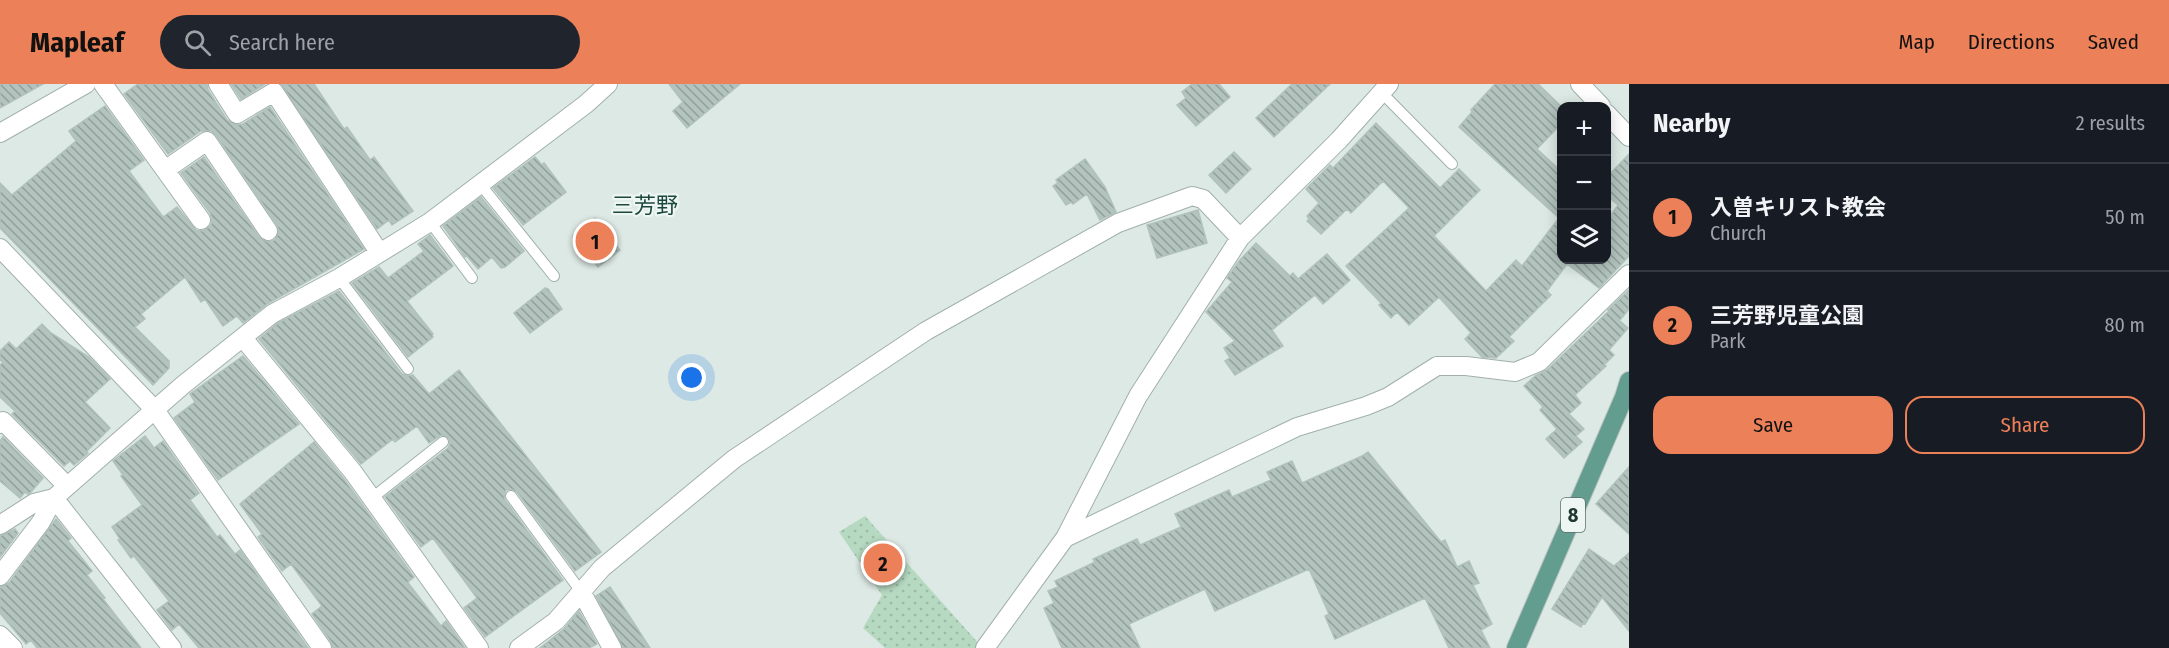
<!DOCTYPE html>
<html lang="en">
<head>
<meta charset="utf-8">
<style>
	:root { --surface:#171b24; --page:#20242c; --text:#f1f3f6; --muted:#9ea1a6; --line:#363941; --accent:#ec8058 }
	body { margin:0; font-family:"Fira Sans Condensed","Noto Sans JP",sans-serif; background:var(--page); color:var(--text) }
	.controls { position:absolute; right:18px; top:18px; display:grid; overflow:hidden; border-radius:12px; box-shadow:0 3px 15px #0003 }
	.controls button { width:54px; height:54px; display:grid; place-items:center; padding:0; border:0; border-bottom:2px solid var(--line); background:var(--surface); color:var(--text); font:30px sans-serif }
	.you { position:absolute; left:692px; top:294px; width:21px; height:21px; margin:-15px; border:4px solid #fff; border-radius:50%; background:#1a73e8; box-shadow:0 0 0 9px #1a73e833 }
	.badge { display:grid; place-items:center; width:39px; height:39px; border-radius:50%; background:var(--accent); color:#111; font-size:20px; font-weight:700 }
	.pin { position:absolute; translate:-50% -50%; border:3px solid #fff; box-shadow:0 2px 6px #0006 }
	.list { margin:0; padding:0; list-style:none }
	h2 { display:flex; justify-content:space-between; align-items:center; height:78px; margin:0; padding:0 24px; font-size:26px }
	h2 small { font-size:20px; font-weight:400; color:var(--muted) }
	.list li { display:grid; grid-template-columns:39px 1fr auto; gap:18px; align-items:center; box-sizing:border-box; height:108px; padding:0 24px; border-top:2px solid var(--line) }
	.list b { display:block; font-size:22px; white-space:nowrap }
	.list p { margin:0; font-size:20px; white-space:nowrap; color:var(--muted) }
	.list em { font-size:20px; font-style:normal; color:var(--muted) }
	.actions { display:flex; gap:12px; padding:18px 24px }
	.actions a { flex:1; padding:14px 0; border:2px solid var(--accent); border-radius:18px; text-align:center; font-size:21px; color:var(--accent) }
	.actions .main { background:var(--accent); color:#111 }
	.icon { flex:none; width:33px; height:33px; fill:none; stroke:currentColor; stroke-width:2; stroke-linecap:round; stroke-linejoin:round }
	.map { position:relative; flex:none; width:1629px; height:564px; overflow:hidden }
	header { display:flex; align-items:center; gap:36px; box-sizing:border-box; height:84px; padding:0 30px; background:var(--accent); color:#111 }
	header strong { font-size:28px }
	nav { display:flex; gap:33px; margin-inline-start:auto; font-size:21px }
	.search { width:420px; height:54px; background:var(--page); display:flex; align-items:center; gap:15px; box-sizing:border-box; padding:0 21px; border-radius:33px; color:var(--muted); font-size:22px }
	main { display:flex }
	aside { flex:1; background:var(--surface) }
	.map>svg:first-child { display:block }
	.grass { fill:url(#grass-dots) }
	.building { fill:url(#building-back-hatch); stroke:#b0c2bb; stroke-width:1.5 }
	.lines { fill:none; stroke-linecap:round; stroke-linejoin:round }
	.service-casing { stroke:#a1b0ab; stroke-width:12 }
	.minor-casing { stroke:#a1b0ab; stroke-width:20 }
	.tertiary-casing { stroke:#a1b0ab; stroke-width:20 }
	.primary-casing { stroke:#bcc3c1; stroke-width:20 }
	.service { stroke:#fff; stroke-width:10 }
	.minor { stroke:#fff; stroke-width:18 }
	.tertiary { stroke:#fff; stroke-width:18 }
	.primary { stroke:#639d8f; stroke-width:18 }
	.labels { text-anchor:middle; stroke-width:4.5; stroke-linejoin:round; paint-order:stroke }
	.shield { fill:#edf6f2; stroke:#5e706b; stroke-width:1.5 }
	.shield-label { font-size:20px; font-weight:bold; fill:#203731 }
	.neighbourhood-label { font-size:22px; fill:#1d483e; stroke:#edf6f2 }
</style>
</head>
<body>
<header>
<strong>Mapleaf</strong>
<div class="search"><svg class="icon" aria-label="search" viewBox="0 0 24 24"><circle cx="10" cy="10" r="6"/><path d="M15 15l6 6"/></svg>Search here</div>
<nav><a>Map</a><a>Directions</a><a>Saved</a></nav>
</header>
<main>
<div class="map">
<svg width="1629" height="564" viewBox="0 0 1629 564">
	<defs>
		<pattern id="grass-dots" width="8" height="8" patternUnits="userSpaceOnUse" patternTransform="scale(1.5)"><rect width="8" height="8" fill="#b6d9c1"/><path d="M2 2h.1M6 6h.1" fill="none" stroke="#9cbba6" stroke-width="1.8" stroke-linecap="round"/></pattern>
		<pattern id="building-back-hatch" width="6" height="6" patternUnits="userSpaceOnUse" patternTransform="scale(1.5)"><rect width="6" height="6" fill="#b3c3bd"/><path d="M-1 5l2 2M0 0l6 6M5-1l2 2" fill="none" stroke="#919f9a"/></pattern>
	</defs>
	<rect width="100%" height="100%" fill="#dde9e4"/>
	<path class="grass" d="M865 432 980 561 978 564H885L863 544 882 511 839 448Z"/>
	<path class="building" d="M0 0H43L0 24Z
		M138 0H207L208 6 227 36 237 41 243 40 270 23 364 165 267 220 243 239 237 232 223 242 205 215 201 218 185 193 141 230 145 235 135 243 169 277V284L153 301 0 144V99L12 111 76 57 69 47 105 22 144 76 129 87 163 133 177 123 196 146 203 147 211 141 212 135 210 129 181 89 204 73 259 153 268 158 275 156 279 147 277 141 216 51 211 47H201L168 70 124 10Z
		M231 0H265L241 15Z
		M281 0H314L344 45 347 43 370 76 374 73 413 127 392 141 389 136 377 145Z
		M669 0H740L687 44 673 27 683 18Z
		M1192 0H1219L1230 13 1196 42 1177 21 1186 14 1182 8Z
		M1292 0H1330L1274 53 1256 34Z
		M1495 0H1538L1562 23V39L1537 65 1562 88V176H1606V138L1618 121 1606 111V94L1629 70V172L1599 204 1567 180 1547 207 1551 211 1509 253 1514 257 1496 274 1482 273 1465 255 1471 249 1439 213 1409 241 1397 228 1391 234 1379 221 1381 219 1346 182 1409 124 1383 97 1351 129 1347 125 1321 150 1307 137 1309 135 1307 132 1319 119 1306 105 1330 81 1333 84 1376 39 1440 104 1459 85 1480 106 1434 152 1486 207 1516 176 1522 182 1559 134 1459 43 1472 28 1471 26Z
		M1234 68 1251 85 1226 109 1209 91Z
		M535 73 542 81 544 79 566 108 523 141 493 104Z
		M1085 75 1105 103 1116 128 1100 136 1087 110 1073 120 1071 118 1066 121 1053 102 1058 99 1056 96Z
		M481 113 524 167 505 183 501 184 492 173 478 185 467 172 465 173 443 142Z
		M1198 126 1207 159 1157 174 1147 141Z
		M595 134 620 166 598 183 573 152Z
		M430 151 453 182 407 217 433 250 432 251 433 253 408 273 352 199 379 183 388 194 424 167 418 160Z
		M1256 159 1290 192 1293 189 1298 195 1327 170 1350 196 1323 220 1315 211 1272 246 1283 262 1235 291 1225 277 1230 274 1224 264 1235 257 1206 228 1232 198 1227 194 1239 177Z
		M545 204 548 205 562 225 530 249 514 229Z
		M1629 206V225L1620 236 1608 226Z
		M339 207 402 290 408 292 413 291 429 310 459 286 601 468 575 487 517 408 511 405 506 406 504 412 505 416 563 496 485 553 464 524 477 514 433 454 421 463 385 413 448 364 450 360 449 354 441 351 429 359 417 342 395 358 393 355 361 380 259 255 278 239Z
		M1609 227 1628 244 1609 266 1614 271 1604 281 1606 282 1575 311 1581 319 1569 330 1584 345 1576 352 1582 358 1564 374 1546 355 1557 345 1540 326 1543 323 1524 302 1535 292 1547 286Z
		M42 240 51 249 89 273 110 295 85 318 110 344 87 367 88 369 74 381 70 377 64 382 12 330 15 327 0 313V281L3 278 0 276V267L9 258 16 265Z
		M243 272 299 340 218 396 174 334 195 318 190 310Z
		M145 352 154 364 163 357 199 409 190 416 217 453 220 451 235 470 240 466 308 564H199L179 540 172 546 157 526 169 517 134 472 131 474 118 456 120 455 112 443 142 421 121 392 123 391 113 377Z
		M3 353 43 394 31 408 28 410 25 408 20 414 0 397V357Z
		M314 358 344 395 414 493 408 498 409 500 441 542 446 537 465 564H333L331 558 312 530 322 522 291 480 282 487 258 453 262 450 240 420Z
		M1368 368 1441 458 1445 456 1457 483 1469 477 1479 499 1473 501 1492 540 1481 546 1490 564H1449L1425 514 1335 555 1325 532 1329 530 1309 485 1215 527 1205 505 1129 540 1140 564H1062L1044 524 1054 519 1048 507 1058 503 1055 497 1095 478 1093 475 1137 455 1140 461 1181 443 1175 430 1229 406 1232 413 1271 396 1267 388 1292 377 1302 399 1362 372Z
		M1629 383V450L1596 420Z
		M56 435 71 454 68 457 92 487 87 491 105 514 103 515 141 564H37L31 556 26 560 0 529V503L9 499Z
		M15 445 18 449 0 473V452Z
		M1589 465 1614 482 1629 469V547L1602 513 1585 540 1583 539 1581 543 1552 525Z
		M610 503 628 530 650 564H623L596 512Z
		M579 527 597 560 589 564H540L564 545Z"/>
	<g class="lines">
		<g class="service-casing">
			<path id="service" d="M1381 8 1452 80
				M481 101 554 192
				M430 138 472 194
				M339 194 408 285
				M511 412 582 509
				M372 414 443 358"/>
		</g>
		<g class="minor-casing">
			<path id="minor" d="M103 0 201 136
				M218 0 237 30 274 8 379 168
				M1580 0 1601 22
				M1606 29 1629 53
				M165 86 207 57 268 147
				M0 164 155 326 322 564
				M243 254 353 388 479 564
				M0 340 3 337 67 402
				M54 414 172 564
				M0 441 34 419 54 414
				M1065 454 1297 343 1366 322 1388 313 1437 282H1466L1515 288 1539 278 1629 190
				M0 492 41 438 54 414 183 301 272 230 339 194 430 138 586 20 608 0
				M582 509 612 564
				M0 551 13 564
				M519 564 556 537 602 484 734 375 926 247 1118 139 1192 112 1203 115 1240 154
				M985 564 1065 454 1138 312 1240 154 1339 56 1389 0"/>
		</g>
		<g class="tertiary-casing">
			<path id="tertiary" d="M0 49 86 0"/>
		</g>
		<g class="primary-casing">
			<path id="primary" d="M1516 564 1624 313 1629 297"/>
		</g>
		<use href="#service" class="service"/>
		<use href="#minor" class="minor"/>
		<use href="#tertiary" class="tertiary"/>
		<use href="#primary" class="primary"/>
	</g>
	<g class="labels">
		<rect class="shield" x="1561" y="414" width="24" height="34" rx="4.5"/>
		<g class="shield-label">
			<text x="1573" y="438">8</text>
		</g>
		<g class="neighbourhood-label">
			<text x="645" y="129">三芳野</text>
		</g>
	</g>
</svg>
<div class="controls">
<button>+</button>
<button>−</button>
<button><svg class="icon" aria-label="layers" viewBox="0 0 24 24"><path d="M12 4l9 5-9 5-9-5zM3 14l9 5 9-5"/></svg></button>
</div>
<div class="you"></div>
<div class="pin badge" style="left:595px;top:157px">1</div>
<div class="pin badge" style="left:883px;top:479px">2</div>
</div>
<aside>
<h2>Nearby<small>2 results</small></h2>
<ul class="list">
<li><span class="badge">1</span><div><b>入曽キリスト教会</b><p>Church</p></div><em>50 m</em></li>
<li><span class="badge">2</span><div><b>三芳野児童公園</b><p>Park</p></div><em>80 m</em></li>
</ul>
<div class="actions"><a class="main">Save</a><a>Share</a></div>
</aside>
</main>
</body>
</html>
